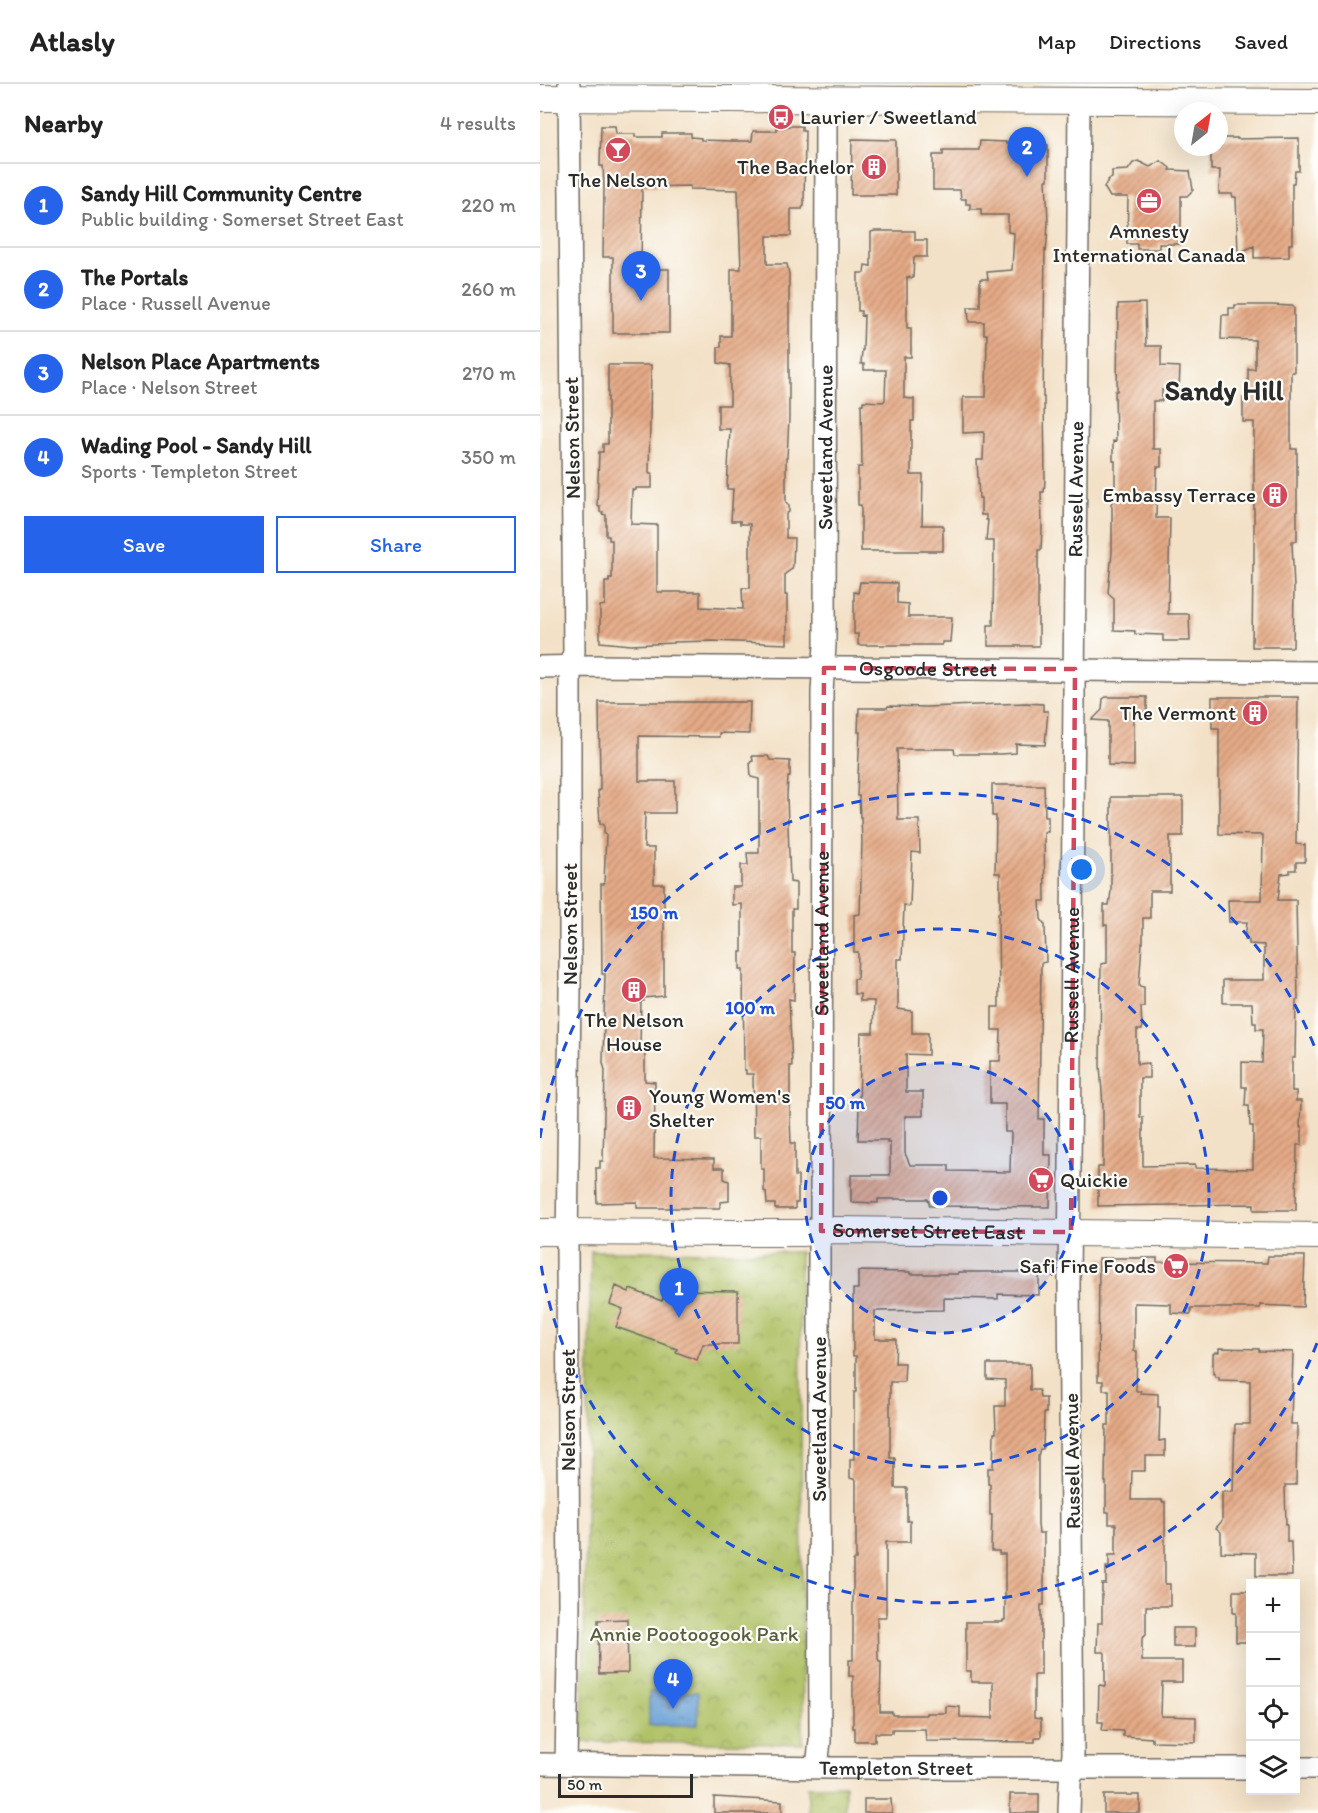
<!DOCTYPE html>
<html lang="en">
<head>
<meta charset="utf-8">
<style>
	:root { --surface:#fff; --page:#f6f6f6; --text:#222; --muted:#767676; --line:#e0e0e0; --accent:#2563eb }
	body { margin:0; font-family:Itim,sans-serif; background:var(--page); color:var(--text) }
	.controls { position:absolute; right:18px; bottom:18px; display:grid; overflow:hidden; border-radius:0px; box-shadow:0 6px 24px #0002 }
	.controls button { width:54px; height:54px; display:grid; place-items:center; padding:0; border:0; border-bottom:2px solid var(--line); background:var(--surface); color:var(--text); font:30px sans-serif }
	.compass { position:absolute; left:634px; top:18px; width:54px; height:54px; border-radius:50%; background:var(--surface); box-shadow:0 6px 24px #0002; rotate:31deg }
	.scale { position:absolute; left:18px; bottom:15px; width:135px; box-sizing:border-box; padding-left:6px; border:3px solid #2b2b2b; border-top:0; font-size:16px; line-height:21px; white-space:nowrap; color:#2b2b2b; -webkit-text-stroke:4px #fdfcf7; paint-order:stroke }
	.you { position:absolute; left:542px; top:786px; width:21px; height:21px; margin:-15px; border:4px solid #fff; border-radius:50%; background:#1a73e8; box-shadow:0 0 0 9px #1a73e833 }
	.badge { display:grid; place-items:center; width:39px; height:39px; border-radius:50%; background:var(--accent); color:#fff; font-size:20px; font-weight:700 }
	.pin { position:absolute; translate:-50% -50px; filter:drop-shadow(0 2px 3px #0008) }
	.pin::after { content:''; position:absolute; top:32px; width:21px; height:18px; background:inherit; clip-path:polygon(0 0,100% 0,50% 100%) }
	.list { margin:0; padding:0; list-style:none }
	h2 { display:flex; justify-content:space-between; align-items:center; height:78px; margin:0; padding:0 24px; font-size:26px }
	h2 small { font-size:20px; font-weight:400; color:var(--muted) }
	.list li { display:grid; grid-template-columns:39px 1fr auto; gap:18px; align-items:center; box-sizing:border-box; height:84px; padding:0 24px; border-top:2px solid var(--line) }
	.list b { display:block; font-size:22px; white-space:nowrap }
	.list p { margin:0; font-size:20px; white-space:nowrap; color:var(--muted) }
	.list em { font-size:20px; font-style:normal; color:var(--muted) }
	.actions { display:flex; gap:12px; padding:18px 24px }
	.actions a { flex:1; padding:14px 0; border:2px solid var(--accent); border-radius:0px; text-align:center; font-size:21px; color:var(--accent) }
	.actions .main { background:var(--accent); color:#fff }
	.icon { flex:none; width:33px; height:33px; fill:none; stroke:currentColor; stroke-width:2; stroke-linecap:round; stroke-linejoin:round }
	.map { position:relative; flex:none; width:778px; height:1729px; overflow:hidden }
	header { display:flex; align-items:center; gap:36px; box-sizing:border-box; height:84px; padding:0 30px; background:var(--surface); border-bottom:2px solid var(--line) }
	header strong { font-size:28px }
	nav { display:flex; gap:33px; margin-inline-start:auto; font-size:21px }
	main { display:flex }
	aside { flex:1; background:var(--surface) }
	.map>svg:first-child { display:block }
	.park { fill:url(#park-crowns); stroke:#6c7546; stroke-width:1.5 }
	.water { fill:url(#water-ripples); stroke:#4b6681; stroke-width:1.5 }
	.building { fill:url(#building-hatch) }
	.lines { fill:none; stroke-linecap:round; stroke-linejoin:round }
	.minor-casing { stroke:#716b62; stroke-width:24 }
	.tertiary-casing { stroke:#716b62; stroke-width:28 }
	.minor { stroke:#fff; stroke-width:21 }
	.tertiary { stroke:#fff; stroke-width:26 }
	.marked { fill:none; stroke:#d1495b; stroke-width:4.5; stroke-dasharray:12 8; stroke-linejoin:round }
	.ring { fill:none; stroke:#1d4ed8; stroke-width:3; stroke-dasharray:10 8 }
	.labels { text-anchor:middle; stroke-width:4.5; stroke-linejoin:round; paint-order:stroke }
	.poi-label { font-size:21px; fill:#2b2b2b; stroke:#fdfcf7; text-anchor:end }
	.street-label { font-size:21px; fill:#2b2b2b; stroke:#fdfcf7 }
	.park-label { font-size:21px; fill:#585f3e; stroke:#fdfcf7 }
	.district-label { font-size:27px; font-weight:bold; fill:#2b2b2b; stroke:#fdfcf7 }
	.centre { fill:#1d4ed8; stroke:#fdfcf7; stroke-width:3 }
	.ring-label { font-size:18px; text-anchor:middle; font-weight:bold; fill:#1d4ed8; stroke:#fdfcf7; stroke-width:4.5; stroke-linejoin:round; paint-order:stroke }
</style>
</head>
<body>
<header>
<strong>Atlasly</strong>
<nav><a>Map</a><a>Directions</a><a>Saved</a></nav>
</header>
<main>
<aside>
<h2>Nearby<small>4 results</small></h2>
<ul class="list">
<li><span class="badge">1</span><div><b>Sandy Hill Community Centre</b><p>Public building · Somerset Street East</p></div><em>220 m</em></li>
<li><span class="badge">2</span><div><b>The Portals</b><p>Place · Russell Avenue</p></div><em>260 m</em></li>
<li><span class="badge">3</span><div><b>Nelson Place Apartments</b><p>Place · Nelson Street</p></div><em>270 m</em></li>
<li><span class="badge">4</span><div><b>Wading Pool - Sandy Hill</b><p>Sports · Templeton Street</p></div><em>350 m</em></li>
</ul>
<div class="actions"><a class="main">Save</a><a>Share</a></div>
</aside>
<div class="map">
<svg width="778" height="1729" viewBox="0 0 778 1729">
	<defs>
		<pattern id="park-crowns" width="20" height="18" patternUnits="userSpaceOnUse" patternTransform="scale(1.5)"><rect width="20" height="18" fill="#adbf62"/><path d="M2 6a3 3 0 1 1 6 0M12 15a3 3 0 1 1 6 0" fill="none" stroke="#8d9b51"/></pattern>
		<pattern id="water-ripples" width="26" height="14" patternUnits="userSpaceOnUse" patternTransform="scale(1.5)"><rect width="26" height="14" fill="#6ba0d7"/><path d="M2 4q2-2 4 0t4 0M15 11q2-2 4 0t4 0" fill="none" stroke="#5883af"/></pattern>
		<pattern id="building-hatch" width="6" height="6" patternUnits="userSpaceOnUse" patternTransform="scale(1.5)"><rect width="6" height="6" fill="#e5aa86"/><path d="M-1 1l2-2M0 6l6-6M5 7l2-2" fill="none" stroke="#ba8b6e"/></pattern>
	</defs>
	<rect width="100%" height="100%" fill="#fdfcf7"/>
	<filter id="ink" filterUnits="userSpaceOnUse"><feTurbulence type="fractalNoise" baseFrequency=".0167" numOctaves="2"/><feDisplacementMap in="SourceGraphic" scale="12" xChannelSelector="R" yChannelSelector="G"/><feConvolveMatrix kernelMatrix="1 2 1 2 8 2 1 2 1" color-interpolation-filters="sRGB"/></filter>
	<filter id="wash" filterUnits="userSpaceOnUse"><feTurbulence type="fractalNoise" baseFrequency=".008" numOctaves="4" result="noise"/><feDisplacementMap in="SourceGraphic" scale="24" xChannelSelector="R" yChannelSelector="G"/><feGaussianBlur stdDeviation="1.35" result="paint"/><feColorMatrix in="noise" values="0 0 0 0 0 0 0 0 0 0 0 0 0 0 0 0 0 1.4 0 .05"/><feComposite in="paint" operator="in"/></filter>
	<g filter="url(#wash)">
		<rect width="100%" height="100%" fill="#f3e1c7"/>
		<path class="park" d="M51 1167 260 1168 263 1660 42 1658Z
			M305 1701V1729H268V1702Z"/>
		<path class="water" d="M109 1608H158V1641H109Z"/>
		<g id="blocks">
			<path class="building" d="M61 42H75L76 50H95V53H122V49H151V53L161 54V56L194 57H212L213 47H237V42H262V47H265L264 122H263L262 125H251V152H227V180H247L249 190V334L247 374H246V418L249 422V428L246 430V454H254L253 481 252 485 245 490V511H247V560L172 557 134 558V559L91 561 60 558V522L65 521V498H69V494H72V456H69V452H66V431L62 430 63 428H60V422H57L59 368H63V360H68V281H111L109 389H112V404H96V406H92L91 440 117 441V508H160V523L203 525 202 504H210V440H200V437H191L193 405H187L190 345H178V321H190V281L178 279V263H181V252H191V185H201L198 106 150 105V102L102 103 101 185H129V249H73V173H63L64 104 63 82H60Z
				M679 54H697V55L759 54V87H755L754 99H752V160H749V173L714 174V162L698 169 696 113H693L692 110H679L680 86H671V63H679Z
				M312 55 356 56V111H311Z
				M440 57 466 58V60L508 61V96H506L508 137 507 157 506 167 505 166 503 313H504L505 396 504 408H501L502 444 501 466H498V541H499V562H448V541H453L454 457H446L448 436H446V431H441V414H439L437 376H443L444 348 423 349V313H446L447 250H444V238H429L428 223H440V195H448L447 188 472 186 474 149 468 148V131H441V125H430V120H426V115H421L420 106H393V71H403V66H439Z
				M598 77 610 83 621 77 630 84V86L650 87 653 106 647 112H641V160H619V165H597V160H587L588 113H570L564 103 569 95 572 94V87L588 86 593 79Z
				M335 147H375V156H387V173H374L373 194 367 193V244H371V273H364V314L374 315V337H371V391H383L382 441H403V467H321V421H318V383H322L321 320H323V317L343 318 345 316 346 286H324V280H321L322 266H323L324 231 321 232V227H318V189H324L325 181 331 182V148Z
				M605 219 606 262H621V282L640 283 639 306H622V317H613V365H621V383H617L616 434H630L628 530H649L650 557H623V551L595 550V547L574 546V514L568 509 572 468V423L571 420 574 414 575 407V377H573V357L576 358 575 307H577L578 220Z
				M695 221H731L752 222 754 224V288H751V365H757V457H752L754 505 753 563H712V562L713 480H714V338H703V314H708V285H715V256L681 255 682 231H689V224H695Z
				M320 498 357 499V519L368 520V533H412L410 558H402V561H318V550H314V508L318 509Z
				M566 613H607V628H600L601 632H594V682L568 681V637L552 636 562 626 563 615Z
				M672 613H758L756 760 765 761V778H756V786H750V789L741 790 738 816H756L758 916H756L755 974H752V1007H756V1017H761L760 1043 762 1042V1061H757L756 1126H714V1120L558 1122V1083H563V1022L560 981 561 880 567 879V841H564V821H569L571 807V713H643V752H630V807H610V834H603V859H602L599 902 604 903V923H601L602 946H597V980L609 979V994H600V1033H603V1082L655 1081V1084L713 1085V1042H710L709 1022H705L706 1003H702V978L722 979 723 945H716V939H713L712 919H683V896H724V861L709 860V856L705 855 707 838H689L688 816H722L723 751 679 750V644H672Z
				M59 618H210L209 650 179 649V653L99 652V697H135V729H105L104 764H114V800H124V912L103 914 104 917H101L100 963H105V997L115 998 114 1074 174 1075V1084H184V1095L189 1097V1117L180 1118V1124H97V1118L57 1119 56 1084H60V1077H63L65 986 63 979 65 890H62L61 800H64L66 750H64V740H60L58 706H60Z
				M486 619 503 620V627H508L505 661 476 660V669L460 670H415L414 665H357L358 736H379L380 769 372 768 370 822 364 821 362 875H358V925L372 927V949H388V971L366 970V1008H383V1032H365V1069L370 1081H409V1087L470 1088 471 1048H465V1020H450V977H460L461 946H452V923H459L458 829H460V789H455L456 732H452V701H504L505 732H508V748H504L505 817H500L501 835 505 841 506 878 501 879 499 1035H504V1071H511L510 1123 390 1122 388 1115H338V1119L311 1118V1091H350V1059H347L348 1056H318L321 949H333L334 917H320V910H314V895H317L318 868H314V831L320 830 322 757 321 733H320L319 712H317L320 648H318L319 624H347L348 622 387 623Z
				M212 672H228L230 676 250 677V693H248L247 712 250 798 256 799V825H252V869H255L254 916 249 915 252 982H250V1035L251 1059H255V1092H258V1119H255V1125H235V1120H227L226 1108 224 1107V1085H221V1052H214L213 990H206V986H204L203 885H200V868H202V820L192 821V803H201V781H208L207 769H219V695L211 693 210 678 213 677Z
				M728 1172H765L763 1223 720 1221V1224H651V1230L631 1229V1220L594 1219V1267H597L596 1307H601V1309L618 1310V1323H620L619 1357 625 1356V1372H605V1387H592L591 1416H622V1418H625V1500H630V1522H606V1551L602 1554V1577H642V1598H622L621 1632 656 1633V1658L612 1657V1654L583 1652V1647L562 1646 563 1638H558L559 1601 565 1602V1569L564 1568H557L558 1539H562V1500H566V1483H569V1471H576V1440H569V1428H566V1398H565L566 1341H569V1306H563V1297H558L559 1174H617V1178L727 1179Z
				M318 1187 370 1188V1190H418V1188H499V1211L458 1210V1215L404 1214V1226L335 1227V1255H356L355 1279H365L364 1298H350V1374H355V1404H367V1437H370V1458H346V1533H337L338 1574 339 1578H341L340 1628H352V1631H386V1629H406V1622L420 1623V1633L453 1634V1598H431V1587H426V1538H463V1536H465V1470H459V1467H451L452 1431H450V1400H448V1384H453L454 1349H456L455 1322H465V1296L447 1295V1280H490V1306H499L500 1314H506V1329H504L503 1365H500L498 1372V1441L499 1449H504V1521H501V1591H494V1634L501 1635V1653H495V1658L386 1657 385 1645H352V1649H335V1657H315V1644H313V1592H309V1576H313V1476H316V1396L310 1394V1375H314V1308H316V1272H313V1205H318Z
				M76 1202 89 1208 90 1205 122 1217 126 1206 198 1207V1260H163L157 1276 136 1268 137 1265 76 1243 83 1225 70 1220Z
				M679 1264 719 1265V1267L753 1268 751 1340H757L756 1401H745L746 1441H747V1458H751L752 1492H716V1469L681 1468V1448L676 1444 682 1437V1408H693L695 1340H710V1297L679 1296V1293H675V1290H673V1270L675 1268H679Z
				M693 1507H711V1558H696V1529H693Z
				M87 1535 88 1589 59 1590 58 1536Z
				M633 1544H655V1563H633Z
				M470 1710H499V1729H470Z
				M564 1711H600V1729H564Z
				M174 1713 242 1717V1729H174Z
				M324 1715H351L352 1729H324Z"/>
		</g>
	</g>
	<g filter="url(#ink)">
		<use href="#blocks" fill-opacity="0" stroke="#716b62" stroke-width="1.5"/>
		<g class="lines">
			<g class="minor-casing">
				<g id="minor">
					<path id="s1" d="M0 583 49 582 778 588"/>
					<path id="s2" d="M0 1680 291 1684H710"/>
					<path d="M26 1680 29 1522 27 1166 30 907V583L34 568 29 0"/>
					<path id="s3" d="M277 1683 280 1657 279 1340V1164L281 1133 282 608 285 561 286 36 289 16"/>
					<path d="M756 1684H778"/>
					<path id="s4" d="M529 1729 530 1700 533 1670 529 1201 539 17"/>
				</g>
			</g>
			<g class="tertiary-casing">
				<g id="tertiary">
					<path d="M0 14 778 18"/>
					<path id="s5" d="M0 1148 195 1149H261L295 1146 778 1152"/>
				</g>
			</g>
			<use href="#minor" class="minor"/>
			<use href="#tertiary" class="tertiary"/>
		</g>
	</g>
	<path class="marked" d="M284 584 535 585 531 1148 281 1147Z"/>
	<circle cx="400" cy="1114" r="135" fill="#1d4ed8" fill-opacity=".12"/>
	<g class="ring">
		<circle cx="400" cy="1114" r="135"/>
		<circle cx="400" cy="1114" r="269"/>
		<path d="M777 1259A404 404 0 0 1 0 1174M0 1054A404 404 0 0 1 777 969"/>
	</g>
	<defs>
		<g id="bus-disc" transform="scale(1.35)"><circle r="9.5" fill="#d1495b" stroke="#fdfcf7"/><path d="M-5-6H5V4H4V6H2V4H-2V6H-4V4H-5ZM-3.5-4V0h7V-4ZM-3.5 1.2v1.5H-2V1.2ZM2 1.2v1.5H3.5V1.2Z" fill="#fff"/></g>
		<g id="bar-disc" transform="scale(1.35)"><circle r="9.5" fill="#d1495b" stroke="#fdfcf7"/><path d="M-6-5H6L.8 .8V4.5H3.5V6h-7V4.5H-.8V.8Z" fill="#fff"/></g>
		<g id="building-disc" transform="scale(1.35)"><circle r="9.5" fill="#d1495b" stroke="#fdfcf7"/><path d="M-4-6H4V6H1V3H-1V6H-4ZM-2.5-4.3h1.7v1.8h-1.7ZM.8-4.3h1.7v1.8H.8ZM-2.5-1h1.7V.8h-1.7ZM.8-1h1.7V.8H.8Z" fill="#fff"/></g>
		<g id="office-disc" transform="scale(1.35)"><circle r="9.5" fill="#d1495b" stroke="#fdfcf7"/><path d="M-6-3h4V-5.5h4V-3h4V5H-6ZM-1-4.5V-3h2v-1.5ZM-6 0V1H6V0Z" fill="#fff"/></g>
		<g id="supermarket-disc" transform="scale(1.35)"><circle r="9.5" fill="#d1495b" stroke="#fdfcf7"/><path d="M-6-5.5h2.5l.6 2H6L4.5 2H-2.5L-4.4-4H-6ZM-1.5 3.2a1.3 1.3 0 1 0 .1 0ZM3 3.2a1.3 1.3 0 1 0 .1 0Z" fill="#fff"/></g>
	</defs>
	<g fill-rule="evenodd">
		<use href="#bus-disc" x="241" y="33"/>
		<use href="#bar-disc" x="78" y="66"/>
		<use href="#building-disc" x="334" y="83"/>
		<use href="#office-disc" x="609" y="117"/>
		<use href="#building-disc" x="735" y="411"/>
		<use href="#building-disc" x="715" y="629"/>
		<use href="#building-disc" x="94" y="906"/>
		<use href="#building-disc" x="89" y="1024"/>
		<use href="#supermarket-disc" x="501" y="1096"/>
		<use href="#supermarket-disc" x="636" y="1182"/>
	</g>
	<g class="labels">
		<g class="poi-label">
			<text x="260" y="40" text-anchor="start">Laurier / Sweetland</text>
			<text x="314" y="90">The Bachelor</text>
			<text x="78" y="103" text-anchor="middle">The Nelson</text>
			<text x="609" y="154" text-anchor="middle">Amnesty<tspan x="609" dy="24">International Canada</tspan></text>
			<text x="716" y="418">Embassy Terrace</text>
			<text x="696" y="636">The Vermont</text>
			<text x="94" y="943" text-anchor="middle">The Nelson<tspan x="94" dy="24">House</tspan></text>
			<text x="109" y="1019" text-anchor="start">Young Women's<tspan x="109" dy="24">Shelter</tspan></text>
			<text x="520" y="1103" text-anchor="start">Quickie</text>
			<text x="616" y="1189">Safi Fine Foods</text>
		</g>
		<g class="street-label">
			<text transform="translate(32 354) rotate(-91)" y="7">Nelson Street</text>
			<text dy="7" stroke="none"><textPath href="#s3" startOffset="1320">Sweetland Avenue</textPath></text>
			<text dy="7" stroke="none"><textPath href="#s4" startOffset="1324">Russell Avenue</textPath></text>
			<text dy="7" stroke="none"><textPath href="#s1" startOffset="388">Osgoode Street</textPath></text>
			<text transform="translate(30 840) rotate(-90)" y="7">Nelson Street</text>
			<text dy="7" stroke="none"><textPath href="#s3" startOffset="834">Sweetland Avenue</textPath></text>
			<text dy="7" stroke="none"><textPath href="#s4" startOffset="838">Russell Avenue</textPath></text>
			<text dy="7" stroke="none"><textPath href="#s5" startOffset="388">Somerset Street East</textPath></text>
			<text transform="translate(28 1326) rotate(-90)" y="7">Nelson Street</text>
			<text transform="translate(279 1335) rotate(-90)" y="7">Sweetland Avenue</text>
			<text transform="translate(532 1377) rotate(-91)" y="7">Russell Avenue</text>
			<text dy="7" stroke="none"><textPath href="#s2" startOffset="356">Templeton Street</textPath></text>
		</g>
		<g class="park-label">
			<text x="154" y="1557">Annie Pootoogook Park</text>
		</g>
		<g class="district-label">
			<text x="684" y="316">Sandy Hill</text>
		</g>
	</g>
	<circle cx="400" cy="1114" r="9" class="centre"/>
	<g class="ring-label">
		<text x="114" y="835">150 m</text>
		<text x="210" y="930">100 m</text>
		<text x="305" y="1025">50 m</text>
	</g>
</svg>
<div class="controls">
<button>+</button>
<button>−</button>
<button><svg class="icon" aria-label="locate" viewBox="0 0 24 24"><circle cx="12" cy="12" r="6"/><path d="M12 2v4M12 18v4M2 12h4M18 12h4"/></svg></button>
<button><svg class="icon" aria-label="layers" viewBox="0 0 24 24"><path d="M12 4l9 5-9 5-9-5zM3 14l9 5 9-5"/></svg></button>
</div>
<svg class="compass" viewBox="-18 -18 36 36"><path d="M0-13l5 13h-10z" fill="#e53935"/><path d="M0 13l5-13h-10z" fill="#767676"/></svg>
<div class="scale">50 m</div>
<div class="you"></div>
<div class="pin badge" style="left:139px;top:1234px">1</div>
<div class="pin badge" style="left:487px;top:93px">2</div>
<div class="pin badge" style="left:101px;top:217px">3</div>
<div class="pin badge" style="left:133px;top:1625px">4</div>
</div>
</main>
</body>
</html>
